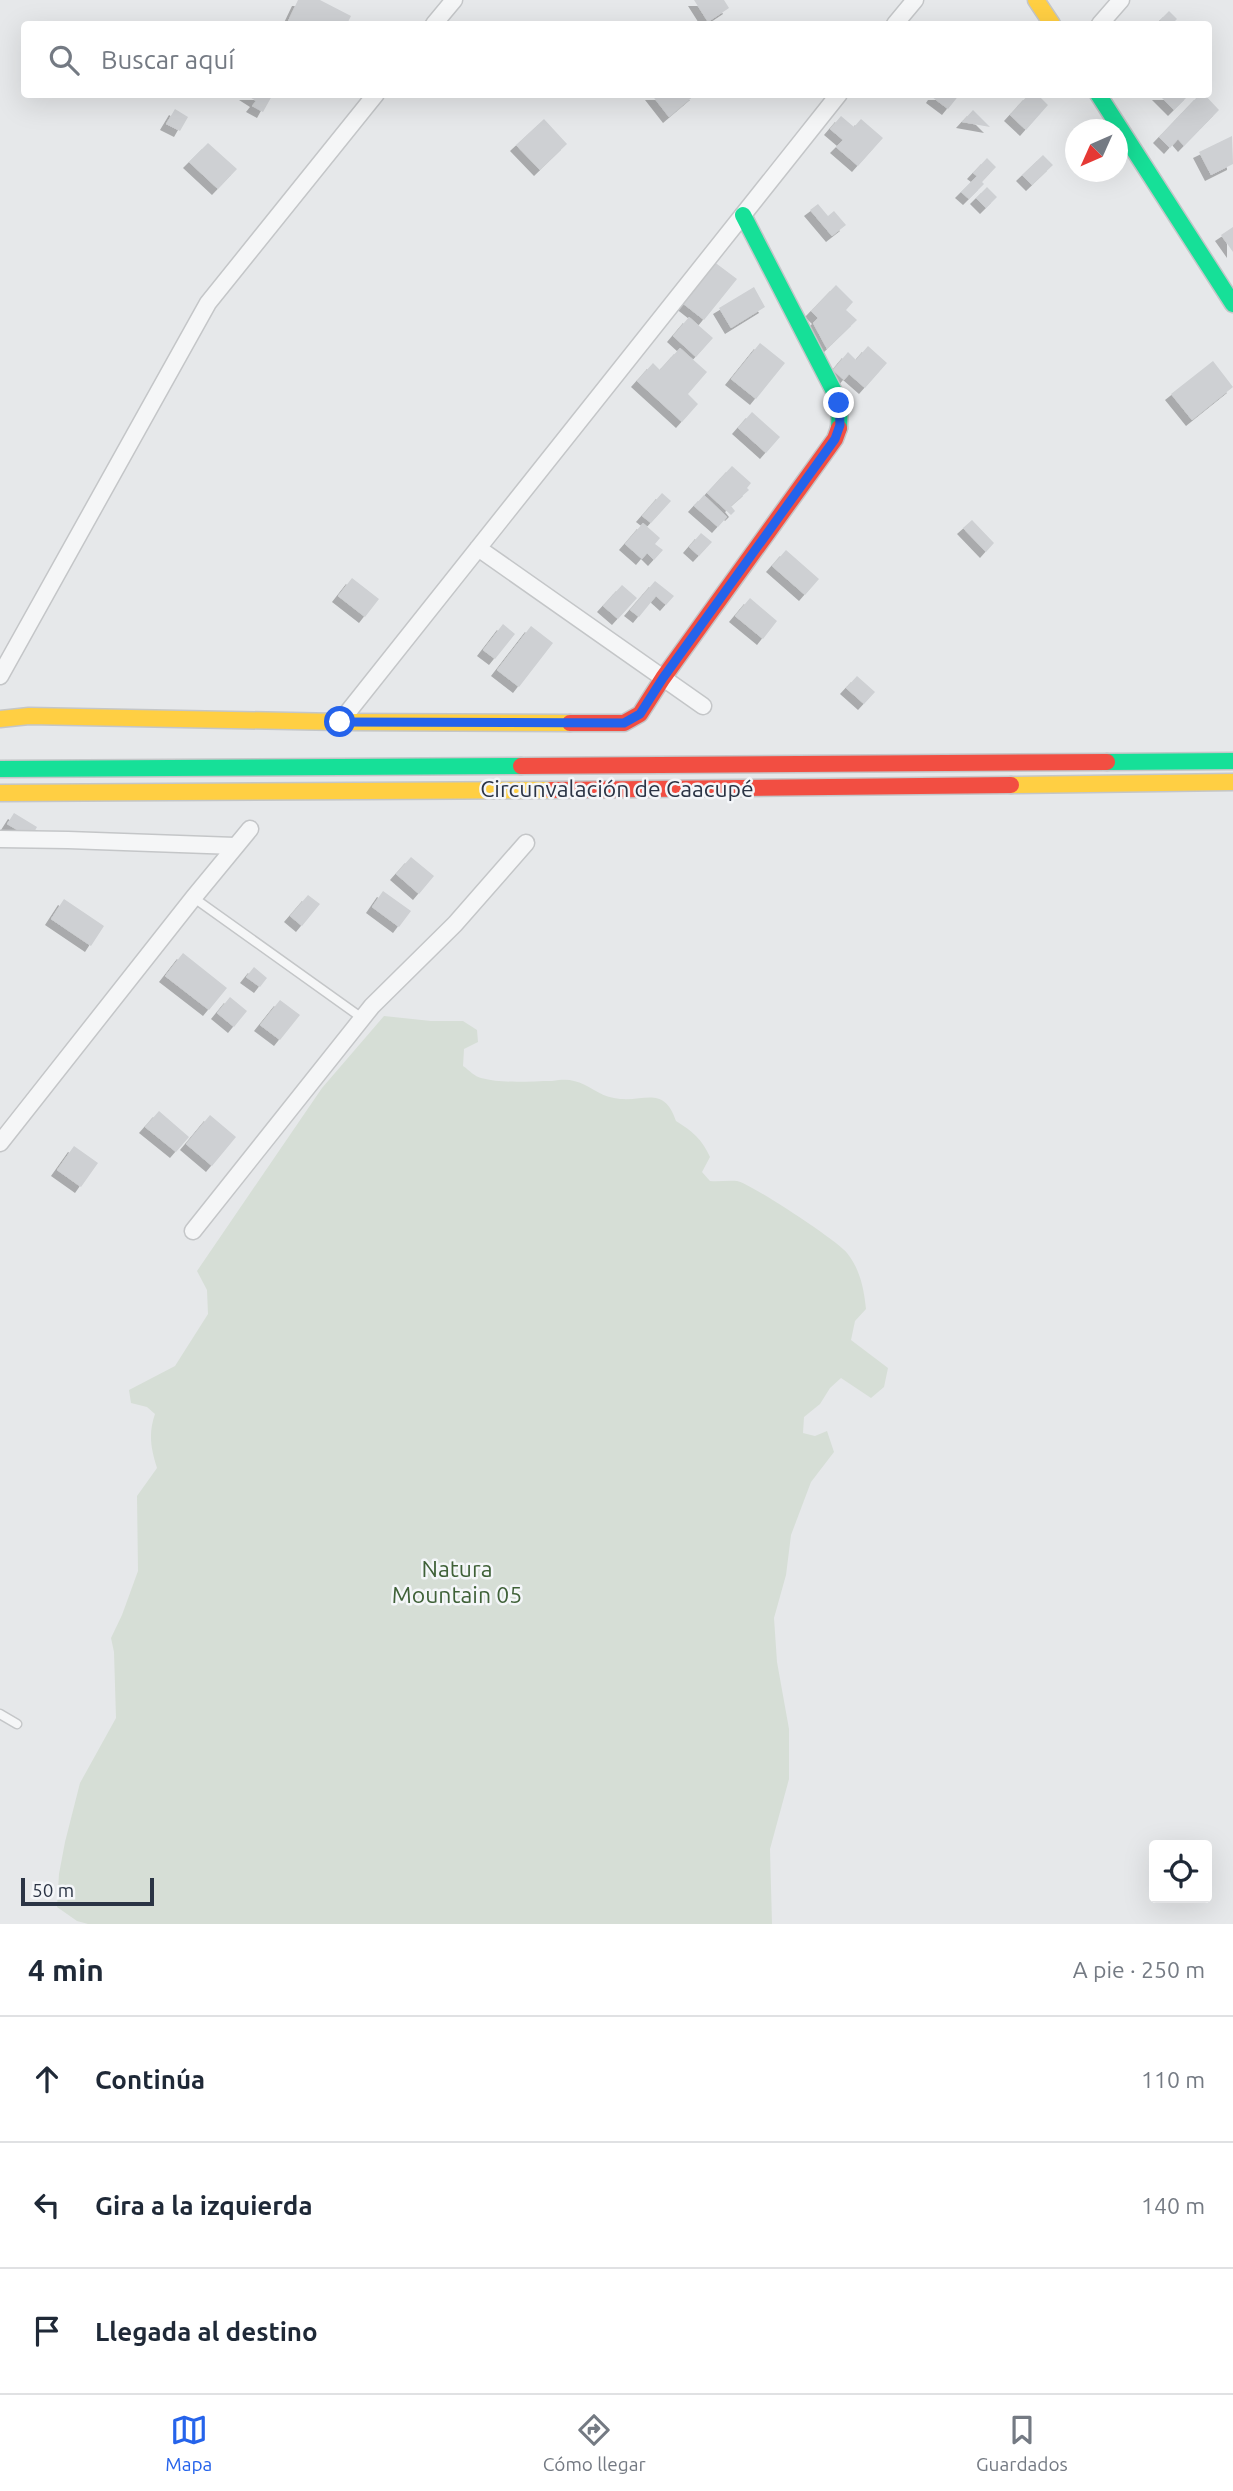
<!DOCTYPE html>
<html lang="es">
<head>
<meta charset="utf-8">
<style>
	:root { --surface:#fff; --page:#f2f2f3; --text:#1f2937; --muted:#747a83; --line:#e0e1e3; --accent:#2563eb }
	body { margin:0; font-family:Ubuntu,sans-serif; background:var(--page); color:var(--text) }
	.controls { position:absolute; right:21px; bottom:21px; display:grid; overflow:hidden; border-radius:7px; box-shadow:0 7px 28px #0002 }
	.controls button { width:63px; height:63px; display:grid; place-items:center; padding:0; border:0; border-bottom:2px solid var(--line); background:var(--surface); color:var(--text); font:35px sans-serif }
	.compass { position:absolute; left:1065px; top:119px; width:63px; height:63px; border-radius:50%; background:var(--surface); box-shadow:0 7px 28px #0002; rotate:225deg }
	.scale { position:absolute; left:21px; bottom:18px; width:133px; box-sizing:border-box; padding-left:7px; border:4px solid #2b3445; border-top:0; font-size:19px; line-height:24px; white-space:nowrap; color:#2b3445; -webkit-text-stroke:5px #f4f6f9; paint-order:stroke }
	.stop { position:absolute; width:21px; height:21px; margin:-16px; border:5px solid #2563eb; border-radius:50%; background:#fff }
	.stop.end { background:#2563eb; border-color:#fff; box-shadow:0 2px 7px #0008 }
	.list { margin:0; padding:0; list-style:none }
	h2 { display:flex; justify-content:space-between; align-items:center; height:91px; margin:0; padding:0 28px; font-size:30px }
	h2 small { font-size:23px; font-weight:400; color:var(--muted) }
	.list li { display:grid; grid-template-columns:46px 1fr auto; gap:21px; align-items:center; box-sizing:border-box; height:126px; padding:0 28px; border-top:2px solid var(--line) }
	.list b { display:block; font-size:26px; white-space:nowrap }
	.list em { font-size:23px; font-style:normal; color:var(--muted) }
	.icon { flex:none; width:38px; height:38px; fill:none; stroke:currentColor; stroke-width:2; stroke-linecap:round; stroke-linejoin:round }
	.map { position:relative; flex:none; width:1233px; height:1924px; overflow:hidden }
	.search { position:absolute; background:var(--surface); box-shadow:0 7px 28px #0002; left:21px; right:21px; top:21px; height:77px; display:flex; align-items:center; gap:18px; box-sizing:border-box; padding:0 24px; border-radius:7px; color:var(--muted); font-size:26px }
	.sheet { height:469px; background:var(--surface) }
	nav { display:flex; justify-content:space-around; align-items:center; box-sizing:border-box; height:98px; border-top:2px solid var(--line); background:var(--surface); font-size:19px; color:var(--muted) }
	nav a { display:grid; justify-items:center; gap:4px }
	nav .on { color:var(--accent) }
	.map>svg:first-child { display:block }
	.green { fill:#d6ded6 }
	.building { fill:#ced0d3; filter:url(#shadow) }
	.lines { fill:none; stroke-linecap:round; stroke-linejoin:round }
	.lane-casing { stroke:#c4c6c8; stroke-width:11 }
	.street-casing { stroke:#c4c6c8; stroke-width:19 }
	.fast-casing { stroke:#c4c6c8; stroke-width:19 }
	.slow-casing { stroke:#c4c6c8; stroke-width:19 }
	.jam-casing { stroke:#c4c6c8; stroke-width:19 }
	.lane { stroke:#f5f6f7; stroke-width:8 }
	.street { stroke:#f5f6f7; stroke-width:16 }
	.fast { stroke:#16e098; stroke-width:16 }
	.slow { stroke:#ffcf43; stroke-width:16 }
	.jam { stroke:#f24e42; stroke-width:16 }
	.route { stroke:#2563eb; stroke-width:9 }
	.labels { text-anchor:middle; stroke-width:5; stroke-linejoin:round; paint-order:stroke }
	.street-label { font-size:23px; fill:#2b3445; stroke:#f4f6f9 }
	.park-label { font-size:23px; fill:#3f6138; stroke:#f4f6f9 }
</style>
</head>
<body>
<div class="map">
<svg width="1233" height="1924" viewBox="0 0 1233 1924">
	<defs>
		<filter id="shadow"><feDropShadow dx="-6" dy="6" stdDeviation="0" flood-color="#0004"/></filter>
	</defs>
	<rect width="100%" height="100%" fill="#e6e8ea"/>
	<path class="green" d="M384 1016 431 1021H463L477 1030 478 1042 464 1049 463 1066C469 1070 475 1077 481 1078 503 1084 530 1081 552 1081 560 1080 567 1079 574 1081 589 1084 599 1096 614 1098 643 1104 663 1083 676 1121 692 1131 702 1139 710 1157L702 1172 710 1181C719 1182 728 1180 737 1181 750 1183 838 1241 847 1253 860 1269 864 1289 866 1309L855 1321 851 1340 888 1368 884 1387 871 1398 841 1378 830 1388 820 1404 804 1417 803 1433 815 1436 827 1431 834 1452 811 1482 791 1535 786 1575 774 1618 777 1662 789 1729V1779L770 1849 772 1924H88L77 1921 57 1907 59 1874 65 1842 80 1783 116 1718 114 1652 111 1638 122 1615 138 1571 137 1496 157 1468C151 1449 148 1434 155 1414L147 1407 131 1403 129 1390 175 1366 208 1314 207 1290 197 1271 322 1088Z"/>
	<path class="building" d="M298 0H320L351 16 347 24H294L288 21Z
		M694 0H724L729 8 708 22Z
		M1169 11 1177 19 1172 24H1164L1160 20Z
		M245 94H273L263 112 252 106 256 101Z
		M651 94H696L669 117Z
		M934 94H960L948 109 932 97Z
		M1029 94H1037L1048 105 1026 130 1010 115Z
		M1158 94H1190L1174 110Z
		M1200 94H1204L1219 110 1184 146 1178 139 1170 148 1159 137Z
		M175 109 188 117 180 131 166 124Z
		M973 110 990 127 962 122Z
		M841 116 854 127 861 119 883 138 858 166 836 147 843 140 830 129Z
		M544 119 567 144 540 170 516 145Z
		M1232 136 1233 164 1211 175 1199 152Z
		M208 143 237 169 218 189 189 162Z
		M1043 155 1053 165 1032 185 1022 175Z
		M987 158 996 167 982 182 984 184 969 199 961 192 977 176 973 173Z
		M987 187 997 197 986 208 976 198Z
		M818 204 828 216 834 211 846 225 832 236 810 210Z
		M1233 227V252L1221 235Z
		M713 261 737 279 704 320 681 302Z
		M836 285 853 302 846 310 857 320 827 349 813 323 818 318 811 311Z
		M754 287 765 307 731 328 719 308Z
		M689 317 713 338 696 357 673 336Z
		M760 343 785 363 756 399 731 379Z
		M868 346 887 363 865 388 849 374 844 380 833 370 848 352 856 360Z
		M680 348 707 372 688 394 698 404 682 422 637 381 653 363 660 370Z
		M1213 361 1233 387 1192 420 1171 394Z
		M752 412 780 437 766 453 738 428Z
		M732 466 751 483 747 488 749 490 731 506 735 511 731 515 707 493Z
		M662 493 671 501 651 523 642 516Z
		M704 495 727 517 718 527 694 506Z
		M972 520 994 543 986 552 963 528Z
		M643 523 660 538 655 544 663 550 654 560 647 553 642 559 625 544Z
		M701 533 712 542 699 556 689 547Z
		M786 550 819 579 805 595 772 566Z
		M352 578 379 599 365 617 338 596Z
		M655 581 674 596 666 605 656 596 639 617 630 610Z
		M622 585 637 598 618 619 603 606Z
		M750 598 777 621 763 639 735 616Z
		M503 624 515 634 495 659 483 650Z
		M531 626 553 643 519 687 497 670Z
		M857 676 875 692 864 704 846 688Z
		M14 813 37 827 31 838 7 824Z
		M411 857 434 876 419 894 396 874Z
		M383 891 411 911 399 927 372 907Z
		M308 895 320 904 302 926 290 916Z
		M64 899 104 926 91 946 51 919Z
		M183 953 227 988 209 1010 165 976Z
		M254 967 267 978 260 987 246 977Z
		M230 997 247 1011 234 1027 217 1013Z
		M280 1000 300 1015 280 1040 260 1025Z
		M159 1111 189 1137 176 1152 145 1127Z
		M210 1115 236 1137 212 1166 186 1144Z
		M74 1146 98 1163 81 1187 57 1170Z"/>
	<g class="lines">
		<g class="lane-casing">
			<path id="lane" d="M194 898 362 1018
				M0 1714 17 1724"/>
		</g>
		<g class="street-casing">
			<path id="street" d="M434 24 454 0
				M895 24 915 0
				M1100 24 1121 0
				M478 548 703 706
				M0 676 208 303 376 94
				M340 722 839 94
				M0 839 68 840 235 846
				M0 1143 194 897 250 829
				M193 1231 372 1006 455 924 526 843"/>
		</g>
		<g class="fast-casing">
			<path id="fast" d="M1098 94 1233 304
				M743 215 840 403 839 428
				M1107 762 1233 761
				M0 769 521 766"/>
		</g>
		<g class="slow-casing">
			<path id="slow" d="M1036 0 1052 24
				M0 719 29 716 340 722 570 723
				M1011 785 1233 782
				M0 793 551 790"/>
		</g>
		<g class="jam-casing">
			<path id="jam" d="M570 723H624L640 714 663 678 835 439 839 428
				M521 766 1107 762
				M551 790 1011 785"/>
		</g>
		<use href="#lane" class="lane"/>
		<use href="#street" class="street"/>
		<use href="#fast" class="fast"/>
		<use href="#slow" class="slow"/>
		<use href="#jam" class="jam"/>
	</g>
	<g class="lines">
		<path class="route" d="M340 722 624 723 640 714 663 678 835 439 840 425 839 403"/>
	</g>
	<g class="labels">
		<g class="street-label">
			<text x="617" y="797">Circunvalación de Caacupé</text>
		</g>
		<g class="park-label">
			<text x="457" y="1577">Natura<tspan x="457" dy="26">Mountain 05</tspan></text>
		</g>
	</g>
</svg>
<div class="controls">
<button><svg class="icon" aria-label="locate" viewBox="0 0 24 24"><circle cx="12" cy="12" r="6"/><path d="M12 2v4M12 18v4M2 12h4M18 12h4"/></svg></button>
</div>
<svg class="compass" viewBox="-18 -18 36 36"><path d="M0-13l5 13h-10z" fill="#e53935"/><path d="M0 13l5-13h-10z" fill="#747a83"/></svg>
<div class="scale">50 m</div>
<div class="stop" style="left:340px;top:722px"></div>
<div class="stop end" style="left:839px;top:403px"></div>
<div class="search"><svg class="icon" aria-label="search" viewBox="0 0 24 24"><circle cx="10" cy="10" r="6"/><path d="M15 15l6 6"/></svg>Buscar aquí</div>
</div>
<section class="sheet">
<h2>4 min<small>A pie · 250 m</small></h2>
<ul class="list">
<li><svg class="icon" aria-label="ahead" viewBox="0 0 24 24"><path d="M12 20V5M6 11l6-6 6 6"/></svg><div><b>Continúa</b></div><em>110 m</em></li>
<li><svg class="icon" aria-label="left" viewBox="0 0 24 24"><path d="M17 20v-9H6M10 6l-5 5 5 5"/></svg><div><b>Gira a la izquierda</b></div><em>140 m</em></li>
<li><svg class="icon" aria-label="arrive" viewBox="0 0 24 24"><path d="M6 21V4h12l-3 4 3 4H6"/></svg><div><b>Llegada al destino</b></div></li>
</ul>
</section>
<nav>
<a class="on"><svg class="icon" aria-label="map" viewBox="0 0 24 24"><path d="M3 6l6-2 6 2 6-2v14l-6 2-6-2-6 2zM9 4v14M15 6v14"/></svg>Mapa</a>
<a><svg class="icon" aria-label="directions" viewBox="0 0 24 24"><path d="M12 3l9 9-9 9-9-9zM9 14v-3h6M13 9l2 2-2 2"/></svg>Cómo llegar</a>
<a><svg class="icon" aria-label="saved" viewBox="0 0 24 24"><path d="M7 4h10v16l-5-4-5 4z"/></svg>Guardados</a>
</nav>
</body>
</html>
